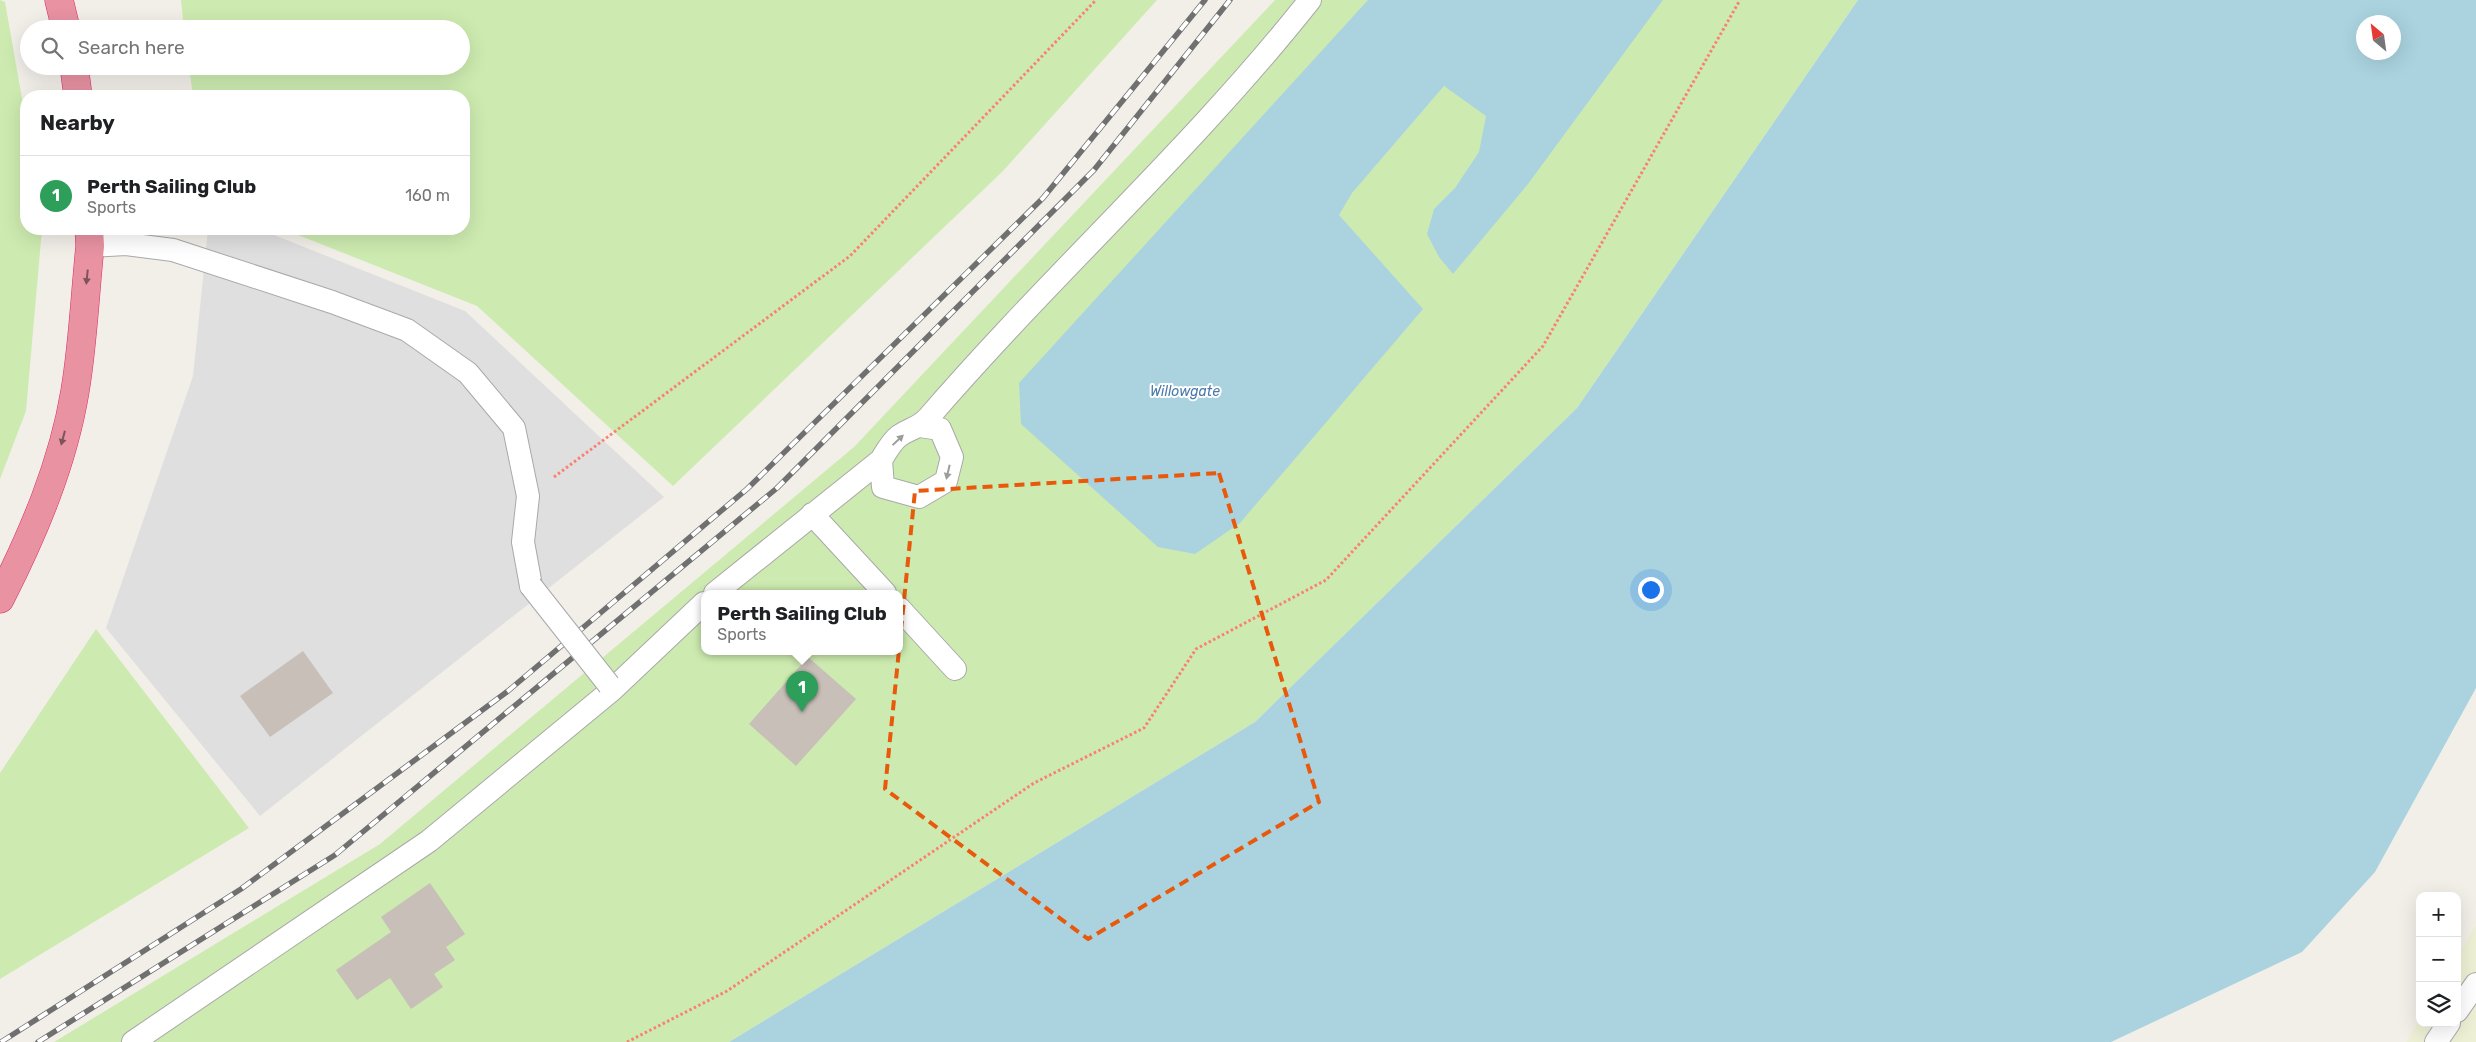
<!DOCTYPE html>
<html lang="en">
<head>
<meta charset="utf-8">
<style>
	:root { --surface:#fff; --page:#f2f2f2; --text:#202124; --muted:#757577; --line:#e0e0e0; --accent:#0f766e }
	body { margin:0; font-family:Rubik,sans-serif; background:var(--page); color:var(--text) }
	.controls { position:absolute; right:15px; bottom:15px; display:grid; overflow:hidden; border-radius:10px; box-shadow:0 5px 20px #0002 }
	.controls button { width:45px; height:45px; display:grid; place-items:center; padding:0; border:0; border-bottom:1px solid var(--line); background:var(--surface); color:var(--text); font:25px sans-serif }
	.compass { position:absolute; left:2356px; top:15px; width:45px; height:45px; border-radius:50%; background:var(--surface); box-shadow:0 5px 20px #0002; rotate:331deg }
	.you { position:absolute; left:1650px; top:589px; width:18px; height:18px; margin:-12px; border:4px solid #fff; border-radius:50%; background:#1a73e8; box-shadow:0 0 0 8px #1a73e833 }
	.badge { display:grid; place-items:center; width:32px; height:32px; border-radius:50%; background:var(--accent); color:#fff; font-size:16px; font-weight:700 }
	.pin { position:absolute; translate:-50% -41px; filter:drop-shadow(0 1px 2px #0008) }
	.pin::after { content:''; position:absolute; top:26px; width:18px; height:15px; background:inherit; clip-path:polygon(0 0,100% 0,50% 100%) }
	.popup { position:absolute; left:701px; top:590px; width:202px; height:65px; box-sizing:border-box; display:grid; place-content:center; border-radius:10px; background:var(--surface); filter:drop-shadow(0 1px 4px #0005); font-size:16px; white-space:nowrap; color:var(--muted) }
	.popup b { font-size:19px; color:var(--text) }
	.popup::after { content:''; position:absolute; left:50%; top:100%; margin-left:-10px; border:10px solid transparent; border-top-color:var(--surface) }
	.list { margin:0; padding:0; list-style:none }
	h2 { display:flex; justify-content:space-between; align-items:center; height:65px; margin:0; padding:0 20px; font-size:21px }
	h2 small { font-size:16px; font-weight:400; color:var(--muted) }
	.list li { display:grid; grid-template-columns:32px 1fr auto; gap:15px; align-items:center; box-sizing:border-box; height:80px; padding:0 20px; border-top:1px solid var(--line) }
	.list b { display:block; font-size:19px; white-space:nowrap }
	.list p { margin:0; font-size:16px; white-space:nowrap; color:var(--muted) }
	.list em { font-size:16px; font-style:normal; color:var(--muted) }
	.icon { flex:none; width:28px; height:28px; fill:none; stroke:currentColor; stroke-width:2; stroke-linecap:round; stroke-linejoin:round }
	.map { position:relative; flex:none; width:2476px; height:1042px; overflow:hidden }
	.search { position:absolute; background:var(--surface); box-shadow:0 5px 20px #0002; left:20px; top:20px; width:450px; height:55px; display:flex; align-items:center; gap:12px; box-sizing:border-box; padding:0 18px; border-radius:28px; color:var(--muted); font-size:19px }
	.panel { position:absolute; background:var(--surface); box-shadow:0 5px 20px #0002; left:20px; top:90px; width:450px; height:145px; border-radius:20px }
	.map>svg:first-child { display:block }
	.residential { fill:#e0dfdf }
	.farmland { fill:#eef0d5 }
	.grass { fill:#cdebb0; fill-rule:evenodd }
	.water { fill:#aad3df; fill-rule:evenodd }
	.building { fill:#c7bfb8 }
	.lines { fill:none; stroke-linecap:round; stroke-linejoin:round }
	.lane-casing { stroke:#a9a9a9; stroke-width:24 }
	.highway-casing { stroke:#dc2a67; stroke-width:29 }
	.path { stroke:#fa8072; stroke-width:3; stroke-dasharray:2.5 2.5; stroke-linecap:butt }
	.lane { stroke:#fff; stroke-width:22 }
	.highway { stroke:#e892a2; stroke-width:28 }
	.rail-casing { stroke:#707070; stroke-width:5.5 }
	.rail { stroke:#fff; stroke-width:4; stroke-dasharray:11; stroke-linecap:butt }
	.lane-bridge-casing { stroke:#a9a9a9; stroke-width:24; stroke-linecap:butt }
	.lane-bridge { stroke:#fff; stroke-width:22 }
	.oneway { fill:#7b545c }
	.oneway2 { fill:#9c9c9c }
	.marked { fill:none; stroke:#e8590c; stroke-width:4; stroke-dasharray:10 6; stroke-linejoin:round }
	.labels { text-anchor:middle; stroke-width:4; stroke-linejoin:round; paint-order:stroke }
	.water-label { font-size:14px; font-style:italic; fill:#4a7aab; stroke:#fff }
</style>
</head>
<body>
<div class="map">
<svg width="2476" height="1042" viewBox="0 0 2476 1042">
	<rect width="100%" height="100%" fill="#f2efe9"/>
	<path class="residential" d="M208 229H259L465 311 664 497 260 816 106 628 193 376Z"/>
	<path class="farmland" d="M2476 925V1042H2406L2420 1019V1023H2457V956Z"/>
	<path class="grass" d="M0 0 5 2 26 121V229H42L26 411 0 479Z
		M181 0H1157L1003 171 673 486 477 306 283 229H464V96H193L189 66H461V29H184Z
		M1275 0H1858L1577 408 1255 722 729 1042H54L380 844 854 447ZM704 593H900V651H704Z
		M96 629 249 828 0 979V773Z"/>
	<path class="water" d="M1368 0H1663L1528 184 1453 274 1439 257 1427 234 1434 209 1455 188 1479 152 1486 116 1444 86 1352 193 1339 215 1423 309 1240 523 1195 554 1158 547 1021 424 1019 383Z
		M1858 0H2476V688L2375 872 2302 952 2111 1042H729L1255 722 1577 408ZM2364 22H2394V52H2364Z"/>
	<path class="building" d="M303 651 333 693 270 737 240 696Z
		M808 657 856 699 796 766 749 724Z
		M430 883 465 934 446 947 455 960 434 974 443 987 411 1009 390 978 357 1000 336 970 391 932 381 917Z"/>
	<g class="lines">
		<g class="lane-casing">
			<path id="lane" d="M90 246 126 244 173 250 332 302 407 330 468 373 514 428 528 496 523 542 531 586
				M881 460 883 487 919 497 946 481 952 457 940 429 920 426
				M812 514 885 593
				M715 593 881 460C886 452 892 441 899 436 910 428 918 429 928 418 1051 275 1193 148 1310 0
				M900 609 955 669
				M2457 1011 2476 984
				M133 1042 429 841 612 690 704 603
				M2436 1042 2449 1023"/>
		</g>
		<g class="highway-casing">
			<path id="highway" d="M59 0 66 29
				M74 66 78 96
				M0 599C33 534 63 464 75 391 83 344 85 294 90 246L89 229"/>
		</g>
		<path class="path" d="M554 477 850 256 1096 0
			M627 1042 727 991 1034 783 1144 728 1196 649 1326 580 1543 346 1740 0"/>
		<use href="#lane" class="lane"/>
		<use href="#highway" class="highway"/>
		<g class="rail-casing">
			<path id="rail" d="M1 1042 241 889 508 691 747 489 1043 198 1205 0
				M38 1042 335 855 777 488 1094 170 1230 0"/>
		</g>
		<use href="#rail" class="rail"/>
		<g class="lane-bridge-casing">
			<path id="lane-bridge" d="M531 586 609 685"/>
		</g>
		<use href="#lane-bridge" class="lane-bridge"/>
	</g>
	<defs><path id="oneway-solid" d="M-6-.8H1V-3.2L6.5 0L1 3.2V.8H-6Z" transform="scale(1.25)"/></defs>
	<g class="oneway">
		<use href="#oneway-solid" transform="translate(87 277) rotate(96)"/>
		<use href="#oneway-solid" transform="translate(63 438) rotate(105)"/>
	</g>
	<g class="oneway2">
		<use href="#oneway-solid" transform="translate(898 440) rotate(-43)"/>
		<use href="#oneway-solid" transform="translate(948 472) rotate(103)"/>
	</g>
	<path class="marked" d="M1219 473 1319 802 1088 939 885 789 915 491Z"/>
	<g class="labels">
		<g class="water-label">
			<text x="1185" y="396">Willowgate</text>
		</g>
	</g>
</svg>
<div class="controls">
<button>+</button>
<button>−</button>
<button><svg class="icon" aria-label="layers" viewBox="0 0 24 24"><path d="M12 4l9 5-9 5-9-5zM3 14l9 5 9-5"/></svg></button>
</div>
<svg class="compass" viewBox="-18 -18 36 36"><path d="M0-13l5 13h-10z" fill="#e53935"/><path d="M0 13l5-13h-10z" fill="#757577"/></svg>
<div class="you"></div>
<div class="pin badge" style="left:802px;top:712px;background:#2e9e5b">1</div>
<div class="popup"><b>Perth Sailing Club</b>Sports</div>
<div class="search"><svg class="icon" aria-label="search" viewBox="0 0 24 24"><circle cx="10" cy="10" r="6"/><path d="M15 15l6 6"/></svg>Search here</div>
<section class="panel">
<h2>Nearby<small></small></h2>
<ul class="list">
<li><span class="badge" style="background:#2e9e5b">1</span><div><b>Perth Sailing Club</b><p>Sports</p></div><em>160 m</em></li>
</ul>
</section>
</div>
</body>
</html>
